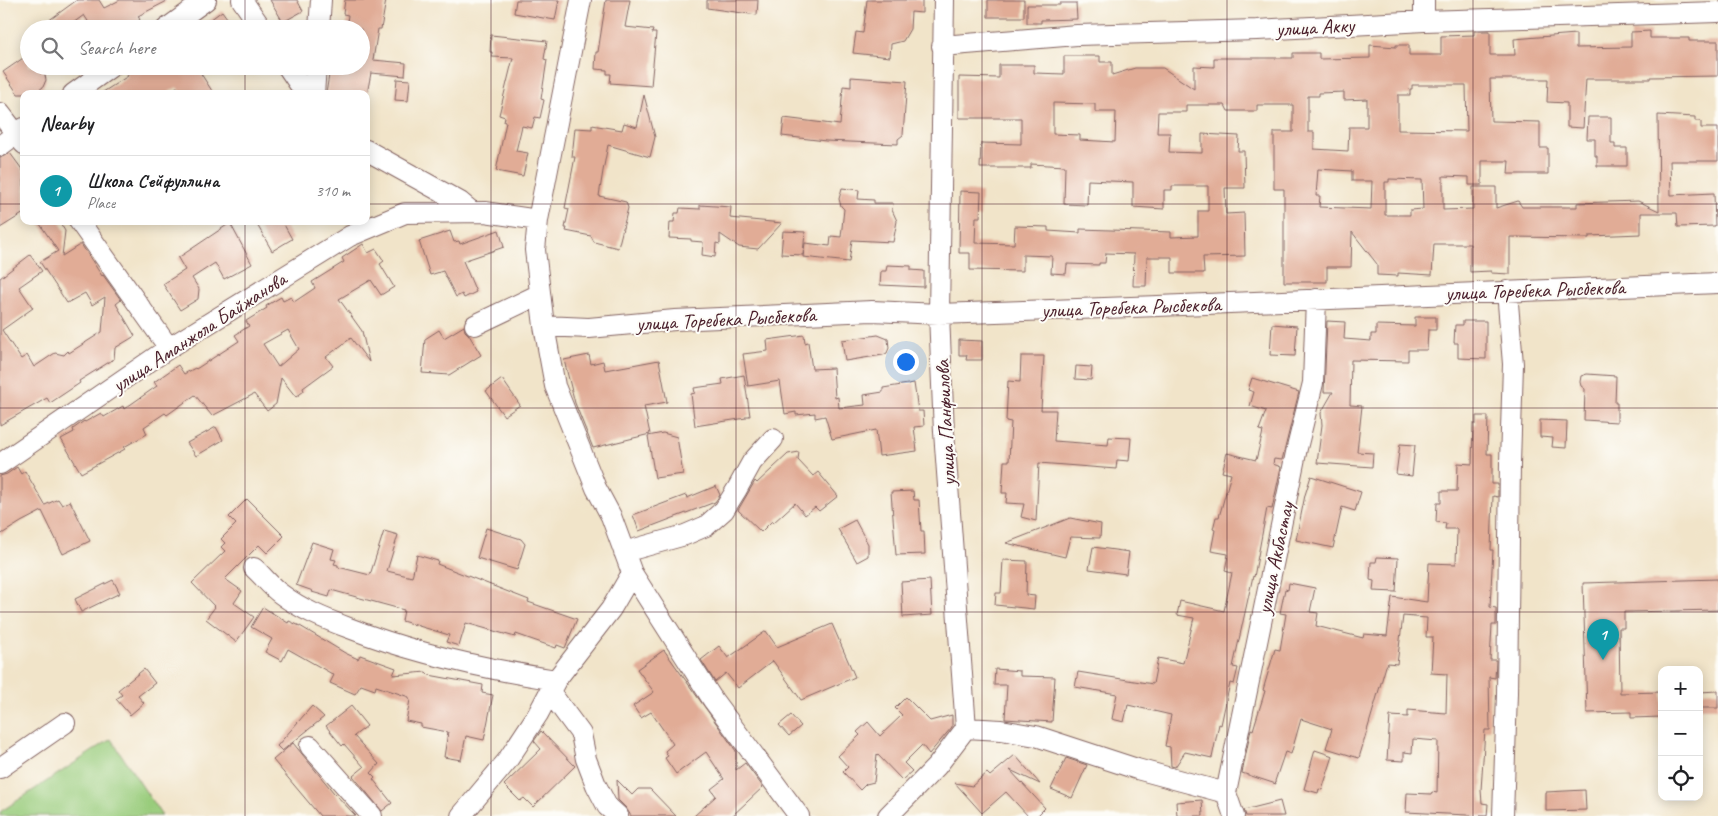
<!DOCTYPE html>
<html lang="en">
<head>
<meta charset="utf-8">
<style>
	:root { --surface:#fff; --page:#f2f2f2; --text:#202124; --muted:#757577; --line:#e0e0e0; --accent:#d1495b }
	body { margin:0; font-family:Caveat,sans-serif; background:var(--page); color:var(--text) }
	.controls { position:absolute; right:15px; bottom:15px; display:grid; overflow:hidden; border-radius:10px; box-shadow:0 2px 12px #0003 }
	.controls button { width:45px; height:45px; display:grid; place-items:center; padding:0; border:0; border-bottom:1px solid var(--line); background:var(--surface); color:var(--text); font:25px sans-serif }
	.you { position:absolute; left:905px; top:361px; width:18px; height:18px; margin:-12px; border:4px solid #fff; border-radius:50%; background:#1a73e8; box-shadow:0 0 0 8px #1a73e833 }
	.badge { display:grid; place-items:center; width:32px; height:32px; border-radius:50%; background:var(--accent); color:#fff; font-size:16px; font-weight:700 }
	.pin { position:absolute; translate:-50% -41px; filter:drop-shadow(0 1px 2px #0008) }
	.pin::after { content:''; position:absolute; top:26px; width:18px; height:15px; background:inherit; clip-path:polygon(0 0,100% 0,50% 100%) }
	.list { margin:0; padding:0; list-style:none }
	h2 { display:flex; justify-content:space-between; align-items:center; height:65px; margin:0; padding:0 20px; font-size:21px }
	h2 small { font-size:16px; font-weight:400; color:var(--muted) }
	.list li { display:grid; grid-template-columns:32px 1fr auto; gap:15px; align-items:center; box-sizing:border-box; height:70px; padding:0 20px; border-top:1px solid var(--line) }
	.list b { display:block; font-size:19px; white-space:nowrap }
	.list p { margin:0; font-size:16px; white-space:nowrap; color:var(--muted) }
	.list em { font-size:16px; font-style:normal; color:var(--muted) }
	.icon { flex:none; width:28px; height:28px; fill:none; stroke:currentColor; stroke-width:2; stroke-linecap:round; stroke-linejoin:round }
	.map { position:relative; flex:none; width:1718px; height:816px; overflow:hidden }
	.search { position:absolute; background:var(--surface); box-shadow:0 2px 12px #0003; left:20px; top:20px; width:350px; height:55px; display:flex; align-items:center; gap:12px; box-sizing:border-box; padding:0 18px; border-radius:28px; color:var(--muted); font-size:19px }
	.panel { position:absolute; background:var(--surface); box-shadow:0 2px 12px #0003; left:20px; top:90px; width:350px; height:135px; border-radius:10px }
	.map>svg:first-child { display:block }
	.green { fill:#99cc7c; stroke:#727654 }
	.building { fill:#e1ac96; fill-rule:evenodd }
	.lines { fill:none; stroke-linecap:round; stroke-linejoin:round }
	.minor-casing { stroke:#846462; stroke-width:22 }
	.minor { stroke:#fff; stroke-width:20 }
	.grid { fill:none; stroke:#4a1f2b; stroke-width:1; stroke-opacity:0.55 }
	.labels { text-anchor:middle; stroke-width:4; stroke-linejoin:round; paint-order:stroke }
	.street-label { font-size:21px; fill:#4a1f2b; stroke:#fdfcf7 }
</style>
</head>
<body>
<div class="map">
<svg width="1718" height="816" viewBox="0 0 1718 816">
	<rect width="100%" height="100%" fill="#fdfcf7"/>
	<filter id="ink" filterUnits="userSpaceOnUse"><feTurbulence type="fractalNoise" baseFrequency=".02" numOctaves="2"/><feDisplacementMap in="SourceGraphic" scale="10" xChannelSelector="R" yChannelSelector="G"/><feConvolveMatrix kernelMatrix="1 2 1 2 8 2 1 2 1" color-interpolation-filters="sRGB"/></filter>
	<filter id="wash" filterUnits="userSpaceOnUse"><feTurbulence type="fractalNoise" baseFrequency=".0096" numOctaves="4" result="noise"/><feDisplacementMap in="SourceGraphic" scale="20" xChannelSelector="R" yChannelSelector="G"/><feGaussianBlur stdDeviation="1.12" result="paint"/><feColorMatrix in="noise" values="0 0 0 0 0 0 0 0 0 0 0 0 0 0 0 0 0 1.4 0 .05"/><feComposite in="paint" operator="in"/></filter>
	<g filter="url(#wash)">
		<rect width="100%" height="100%" fill="#f1e4c9"/>
		<path class="green" d="M111 739 162 816H0V812Z"/>
		<g id="blocks">
			<path class="building" d="M77 0H99L104 8 120 0H169L138 16 140 20 124 29H93L84 15 65 29H37Z
				M270 0H297L303 11 283 22Z
				M345 0H386L381 29H378L373 60 406 63 405 76 371 73 367 94H326L330 68 340 70V66H361V29H346L348 15 343 14Z
				M516 0H559L555 20 514 13Z
				M606 0H630L625 27 653 30 652 33H656L651 86 610 83 611 74H607V70L595 69 596 52H598Z
				M707 0H758L757 15 707 8Z
				M867 0H922V13L911 12 910 29 903 41 891 44 890 57 853 53 856 32 863 33Z
				M988 0H1024V17H988Z
				M1060 3H1076L1077 19 1041 20V23H1027V5H1060Z
				M222 11 235 29H198Z
				M1474 31H1490V55H1515L1514 39 1576 34V48L1631 47V32L1650 31V38H1689V41H1718V76L1650 77V79H1586L1583 128 1567 127V103L1547 102 1548 79H1490L1491 121 1540 122V148H1548V174H1508L1509 161H1482V185H1469V177L1443 176V210L1473 209V187H1496V208L1518 201 1522 207H1577V203L1638 201 1659 211 1658 115 1695 117V121H1701V128H1718V161H1670L1671 195 1714 193 1715 226 1678 227 1677 213H1641V234L1589 236V238L1510 237V274L1491 273V271L1470 272V244H1434L1432 275 1398 273V276L1377 275V264L1352 232 1351 267H1327V282H1284V189H1274V132H1293V105H1257V111H1228L1225 105H1186V112H1158L1157 133H1170L1169 152 1202 153V134L1239 136 1238 151H1244L1245 188H1225L1226 214 1244 213 1245 256 1203 257 1204 273H1172V257H1147L1146 286H1133L1134 254 1106 253 1105 263H1099V265L1067 264 1066 274 1051 273 1052 256 1023 255V271L970 270V253H959L960 191 981 192 980 217H976L975 243 1014 244 1015 226 1048 227V231L1080 233V229L1171 232V237L1198 236V211H1208V186H1172V190H1164V209L1133 207V182L1088 180 1087 205 1064 204 1065 166 1031 164V168H980L981 143 1021 144V118H959V77L999 78V65H1034V73L1064 74V56H1100V62H1112V75L1135 68H1163L1194 89V66L1214 67V58H1293V53H1319V59L1370 58V45L1396 47V45H1409V55H1441V36L1474 35ZM1412 85H1466L1467 131 1398 130V95H1410V89H1412ZM1344 92V100L1367 99V127H1349L1348 151 1314 149V132H1308V96H1319V93ZM1053 103 1095 104V112H1116L1115 142 1080 140V135L1053 134ZM1318 169 1352 171V181H1372L1371 209 1319 207 1320 196H1316ZM1389 179 1422 180 1423 209 1410 210V215H1385V182H1389Z
				M491 35 547 41 544 59 547 60 541 99 544 100 540 118 535 117 532 128 522 126 516 151 528 153 523 176 496 171 506 122H504L505 117 499 115 513 58 492 57V52H490Z
				M29 54V66H43L46 80 43 87 34 94H18L3 72Z
				M124 66H196L214 94H181L177 87 166 94H100L128 76Z
				M851 77 907 81 903 135 898 139V144L826 141 782 136 784 118 840 125 843 86 851 87Z
				M397 79 410 80 408 101 395 100Z
				M644 95 655 137 650 157 608 145 603 171 599 196 626 202 628 208 618 248 594 242 591 236 566 231 567 228H565L569 209 565 208 575 157H572L575 128 592 129V125L622 130 624 123 637 127Z
				M1588 117H1611V143H1615V148H1627V166H1597V156H1595V139H1587Z
				M10 153 24 172V213L0 228V158Z
				M842 188 859 190 858 199 874 200V203H893L892 210 897 221 893 242 852 240 849 262 803 257 805 243 830 246 831 236 841 237 844 209 841 206 839 199Z
				M700 205 731 207 730 218 782 223 758 249 739 247 720 234V244L716 243 715 257 702 255 703 242 691 241V239L669 238 670 222H674L675 213H679L680 208 700 209Z
				M38 221H59L65 231 62 256 81 244 102 276 103 275 121 300 116 304 135 336 115 348 114 359 79 381 80 383 50 403 47 398 0 425V278L30 255 42 271 19 287 33 308 2 330 21 359 27 355 34 367 55 353 64 355 68 351 69 353 102 332 105 297 92 305 85 293 67 303 40 262 58 251Z
				M255 221H282L292 239 272 251Z
				M230 223 252 264 224 279 215 263 192 278 199 289 198 299 180 310 163 284 185 270 178 258Z
				M499 230 504 247 463 261 476 292 464 298 462 294 456 297 443 271 430 275 419 241 450 231 454 242 459 241 460 244Z
				M783 231 805 232 803 255 781 254Z
				M363 244 368 253 376 249 384 261 380 264 394 287 381 295 371 280 339 299 362 331 369 362 351 338 326 357 333 366 303 388 304 391 296 397 281 378 276 404 267 411 254 394 212 416 195 395 167 415 165 413 144 427 147 434 124 447 125 449 81 473 61 439 74 432 73 429 84 421 85 422 101 413 104 417 123 406 124 409 157 386 154 382 178 365 184 374 195 368 196 369 239 341 235 335 249 326 246 321 267 308 266 306 281 297 283 301 291 297 294 302 315 288 312 282 344 262 342 258ZM288 330 299 349 278 367 263 344Z
				M887 265 911 266V270L924 271V287L880 285 881 271H886Z
				M1415 317H1436V330H1428L1427 350H1408V361L1351 360 1350 405 1362 406 1357 452 1373 453 1372 467 1317 463 1322 425 1321 413 1333 392H1324L1327 321 1345 322 1344 339 1371 341V334H1376V325L1415 326Z
				M1463 321H1486V359L1458 358V343H1454L1455 325H1463Z
				M1272 324 1297 326 1295 356 1270 355Z
				M464 326 465 331 469 335 481 355 449 375 422 373 425 339 439 330 444 338Z
				M804 335 805 343 808 342 812 369 833 368 835 398 838 397 839 408 865 405 864 395 883 392V388L914 383 918 411H923L924 426 914 427 917 451 879 456 876 430 832 439 825 416 815 418V413L796 415V412L785 414 780 381 748 386 743 354 768 351 767 340Z
				M878 335 888 339 889 348 887 353 883 355 845 361 842 340Z
				M959 340 982 341V360H966L967 355H959Z
				M589 355 591 364 603 361 605 370 659 360 667 402 644 406 650 434 593 448 575 403 564 360Z
				M1021 356H1044L1041 410H1056L1054 441 1108 445 1109 437 1131 438 1129 461 1117 460 1116 469 1039 463 1036 521 1021 517 1024 504 1006 503 1007 493H1002L1004 461H1009L1011 422 1006 421 1008 381 1020 382Z
				M1076 366 1092 367 1091 380 1075 379Z
				M1587 374 1616 376 1615 403H1617V422L1584 420 1585 389 1581 386 1580 382 1581 376Z
				M744 375 750 416H746V418L695 426 691 394 695 393 694 388 723 384 722 379Z
				M1252 378 1299 392 1282 460 1274 459 1273 464 1281 467 1272 509 1267 508 1254 577 1253 576 1233 667 1238 668 1234 684 1230 683 1221 725 1219 724 1212 758 1185 752 1175 767 1171 766 1170 747 1165 746 1171 715 1128 705 1124 722 1112 719 1117 694 1075 687 1078 672 1153 684 1158 658 1183 663 1194 618 1177 615 1180 601 1224 611 1232 573 1225 571 1228 554 1211 551 1215 530 1213 529 1216 517H1219L1231 474 1222 472 1227 453 1256 460 1262 436 1263 431 1259 430 1266 411 1250 406 1254 392 1248 390Z
				M502 379 520 405 504 416 486 391Z
				M1476 416H1488L1487 454H1492V484H1498V497L1493 496 1491 550H1493L1490 607 1496 608V625H1492L1490 660H1496L1495 678 1489 677 1490 730H1485L1481 790 1482 803 1488 804 1487 816 1406 812 1407 793 1431 794 1432 792 1437 793 1438 741 1413 739 1412 753 1404 752V761L1387 760 1390 716 1408 717V710L1446 713 1447 674 1431 673 1433 637H1426L1427 618 1403 616 1397 664 1388 663 1386 666 1359 758 1326 748 1332 729 1301 719 1291 754 1285 752 1275 781 1276 784 1242 773 1251 729 1253 730 1265 691 1263 690 1275 649 1280 650 1286 614 1280 613 1285 589 1288 590 1289 583 1315 588 1310 612 1318 613 1316 626 1363 638 1364 634 1387 636 1392 597 1427 602 1429 563 1456 564 1457 529H1445L1446 523 1436 522 1437 503H1441V491H1457L1458 463 1472 464 1473 424H1476Z
				M1540 420 1567 421 1566 448 1552 447 1553 438 1540 437Z
				M216 427 223 440 196 456 187 443Z
				M663 433 677 437 683 474 655 478 648 436Z
				M1400 444 1415 445 1412 476 1396 474Z
				M799 452 798 460 813 476 818 472 838 496 819 511 815 507 805 515 795 503 773 523 772 521 761 532 738 510 755 481 757 483 788 454Z
				M17 467 21 474 25 471 45 505 58 499 62 505 70 501 90 541 63 554 42 511 21 522 0 535V476L7 474Z
				M1311 476 1361 492 1355 511 1342 507 1333 548 1296 540 1305 495Z
				M716 486 720 495 715 502 639 531 633 515 686 495 687 498Z
				M913 491 914 500H919L921 531H924L925 554 896 555 891 492Z
				M247 499 284 536 267 553 259 545 225 579 242 591 234 603 254 617 236 642 206 619 215 607 192 583 225 551 221 547 225 543 221 539 236 524 229 517Z
				M1070 518 1101 524 1100 538 1070 537 1065 557 1006 543Z
				M855 520 868 544V556L857 562 838 529Z
				M486 528 521 539 525 544 517 570 477 558Z
				M384 531 398 535 387 571 412 577 417 555 438 561 437 564 529 600 528 602 577 619 565 648 557 645 556 648 516 634 515 637 466 623 459 646 446 642 449 635 402 621 404 610 331 590 329 597 312 592 313 591 296 585 312 542 334 549 331 559 336 560 334 564 338 565V567L370 575Z
				M1093 547 1129 552 1126 574 1089 569Z
				M1377 557 1398 558 1396 592 1373 591 1374 581 1370 580 1371 562H1376Z
				M1003 560 1027 561 1026 595 1035 596 1034 609 995 605 996 593H1001Z
				M1718 579V610L1624 612V628H1619L1620 693 1662 692V717L1631 718V712L1587 713 1583 583Z
				M113 580 120 593 81 612 75 599Z
				M930 580 932 615 903 617 901 582Z
				M263 607 288 623 289 621 300 626 345 653 358 659 360 655 396 668 393 675 426 672 429 675 483 685 482 693 493 695 484 740 466 736 461 760 444 757 448 732 421 727V724L406 721 410 700H409V697L376 686 375 690 361 685 355 694 330 683 334 675 288 649 282 661 265 652 272 639 251 627Z
				M832 624 855 677 801 700 773 661 738 688 726 673 715 682 701 660 719 646 728 658 766 631 777 647Z
				M664 650 736 751V770L745 763 763 787 732 816H694L716 796 711 789 724 779 706 752 676 774 665 758 668 756 665 751 673 744 651 712 641 718 633 706 654 692 637 669Z
				M144 669 155 683 138 696 144 703 130 715 116 699 122 695 118 690Z
				M995 669 1020 671V676L1055 677 1052 722 1005 719 1007 685H994Z
				M1718 691V708H1699V692Z
				M906 697 930 721 952 715V727L929 754 922 745 904 763 912 771 902 780 877 754 874 782 866 784 860 790 843 772 848 767 838 756 860 735 857 732 868 722 880 736 902 715 895 708Z
				M312 706 324 717 282 751 277 746Z
				M351 706 367 726 354 736 379 764 371 773 375 777 373 779 392 803 382 811 353 776 364 767 344 744 342 746 326 726Z
				M791 715 801 726 789 736 779 725Z
				M541 731 575 766 533 807 524 798 520 801 504 785 541 749 534 741Z
				M293 743 334 793 356 816H320L273 760Z
				M1315 750 1333 756 1322 790 1319 789 1318 793 1304 789Z
				M1015 755 1040 784 1010 770 1045 808 1037 816H1028L1006 792 982 813 955 783 972 786 987 773 990 776Z
				M1066 758 1087 765 1072 798 1051 789Z
				M617 780 632 795 638 789H650L676 816H631L626 808 618 800Z
				M1585 790 1586 810 1546 811V792Z
				M1202 800 1203 816H1177L1176 802Z
				M1280 801 1284 816H1246L1244 810Z"/>
		</g>
	</g>
	<g filter="url(#ink)">
		<use href="#blocks" fill-opacity="0" stroke="#846462" stroke-width="1"/>
		<g class="lines">
			<g class="minor-casing">
				<path id="minor" d="M242 0 262 29
					M581 0 538 220 535 250 544 326 555 386 596 488 611 516 632 573 713 700 799 816
					M1424 21V0
					M166 29 206 0
					M319 29 321 0
					M942 46 1077 35 1257 30 1424 21 1718 12
					M287 66 306 94
					M73 94 112 66
					M314 94 316 66
					M0 113 24 144
					M0 146 24 128
					M366 150 460 202 472 212
					M79 221 169 348
					M475 325 540 294
					M544 326 589 328 675 320 872 311 939 314 1158 306 1718 283
					M0 464 169 348 350 236 405 213 485 212 538 220
					M624 552 685 535 706 526 724 510 737 489 752 462 773 439
					M254 568C263 576 271 587 281 594 302 610 325 619 349 628 416 654 485 669 556 680
					M550 692 581 734 586 759 596 785 607 806 618 816
					M966 728 1001 730 1036 736 1137 769 1226 793
					M310 746 372 816
					M0 768 65 723
					M461 816 507 761 538 714 556 680 611 609 632 573
					M888 816 937 766 966 728 944 432 939 314 944 0
					M1234 816 1226 793 1297 448 1313 383 1316 299
					M1503 816 1507 693 1510 464 1513 364 1507 291"/>
			</g>
			<use href="#minor" class="minor"/>
		</g>
	</g>
	<path class="grid" d="M245 0V29M491 0V816M736 0V816M982 0V816M1227 0V816M1473 0V816M245 66V94M0 204H24M366 204H1718M245 221V816M0 408H1718M0 612H1718"/>
	<g class="labels">
		<g class="street-label">
			<text transform="translate(1315 27) rotate(-3)" y="7">улица Акку</text>
			<text transform="translate(1535 290) rotate(-2)" y="7">улица Торебека Рысбекова</text>
			<text transform="translate(1131 307) rotate(-2)" y="7">улица Торебека Рысбекова</text>
			<text transform="translate(726 319) rotate(-3)" y="7">улица Торебека Рысбекова</text>
			<text transform="translate(199 332) rotate(-33)" y="7">улица Аманжола Байжанова</text>
			<text transform="translate(945 423) rotate(-93)" y="7">улица Панфилова</text>
			<text transform="translate(1275 558) rotate(-78)" y="7">улица Акбастау</text>
		</g>
	</g>
</svg>
<div class="controls">
<button>+</button>
<button>−</button>
<button><svg class="icon" aria-label="locate" viewBox="0 0 24 24"><circle cx="12" cy="12" r="6"/><path d="M12 2v4M12 18v4M2 12h4M18 12h4"/></svg></button>
</div>
<div class="you"></div>
<div class="pin badge" style="left:1603px;top:660px;background:#0f9aa8">1</div>
<div class="search"><svg class="icon" aria-label="search" viewBox="0 0 24 24"><circle cx="10" cy="10" r="6"/><path d="M15 15l6 6"/></svg>Search here</div>
<section class="panel">
<h2>Nearby<small></small></h2>
<ul class="list">
<li><span class="badge" style="background:#0f9aa8">1</span><div><b>Школа Сейфуллина</b><p>Place</p></div><em>310 m</em></li>
</ul>
</section>
</div>
</body>
</html>
